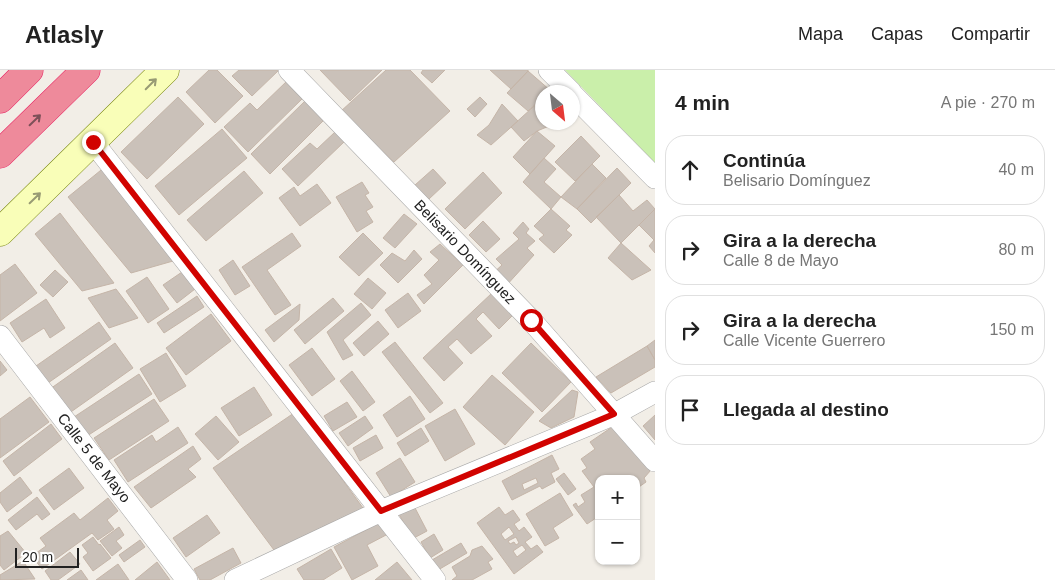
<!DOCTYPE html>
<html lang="es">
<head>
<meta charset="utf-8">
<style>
	:root { --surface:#fff; --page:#f6f6f6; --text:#222; --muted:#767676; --line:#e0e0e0 }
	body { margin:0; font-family:Helvetica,sans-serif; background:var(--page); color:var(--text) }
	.controls { position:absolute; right:15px; bottom:15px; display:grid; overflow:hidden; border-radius:10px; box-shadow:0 1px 4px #0004 }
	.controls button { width:45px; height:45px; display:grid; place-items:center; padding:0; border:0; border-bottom:1px solid var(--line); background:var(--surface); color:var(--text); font:25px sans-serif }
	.compass { position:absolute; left:535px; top:15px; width:45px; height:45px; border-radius:50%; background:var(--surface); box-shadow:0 1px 4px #0004; rotate:152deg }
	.scale { position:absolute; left:15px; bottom:12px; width:64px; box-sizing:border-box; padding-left:5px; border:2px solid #212121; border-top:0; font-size:14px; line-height:18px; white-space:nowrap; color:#212121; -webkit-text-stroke:4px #fff; paint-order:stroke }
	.stop { position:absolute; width:15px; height:15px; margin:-11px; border:4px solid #d10300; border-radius:50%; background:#fff }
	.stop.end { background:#d10300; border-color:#fff; box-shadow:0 1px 5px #0008 }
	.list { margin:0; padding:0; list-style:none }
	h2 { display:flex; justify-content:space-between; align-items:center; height:65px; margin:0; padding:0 20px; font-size:21px }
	h2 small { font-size:16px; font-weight:400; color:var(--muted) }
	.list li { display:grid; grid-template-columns:32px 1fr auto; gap:15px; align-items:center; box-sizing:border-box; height:70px; margin:0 10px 10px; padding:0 10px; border:1px solid var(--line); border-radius:20px }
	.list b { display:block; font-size:19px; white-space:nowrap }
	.list p { margin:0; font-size:16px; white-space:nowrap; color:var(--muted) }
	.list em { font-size:16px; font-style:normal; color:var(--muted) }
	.icon { flex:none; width:28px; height:28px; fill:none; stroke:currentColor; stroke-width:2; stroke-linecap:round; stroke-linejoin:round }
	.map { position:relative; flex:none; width:655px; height:510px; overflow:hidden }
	header { display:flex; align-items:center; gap:30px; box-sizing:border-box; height:70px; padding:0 25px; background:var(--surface); border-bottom:1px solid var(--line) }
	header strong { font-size:24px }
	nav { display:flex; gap:28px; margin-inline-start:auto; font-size:18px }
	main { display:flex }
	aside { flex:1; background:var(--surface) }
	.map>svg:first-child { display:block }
	.grass { fill:#caefaa }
	.building { fill:#cac1b9; stroke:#c5b5a8; fill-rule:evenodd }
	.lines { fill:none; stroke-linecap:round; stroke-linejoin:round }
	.minor-casing { stroke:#a8a8a8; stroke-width:22 }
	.secondary-casing { stroke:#707f00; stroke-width:29 }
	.motorway-casing { stroke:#e81b5e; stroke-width:29 }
	.minor { stroke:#fff; stroke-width:21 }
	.secondary { stroke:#f9feb8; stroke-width:28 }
	.motorway { stroke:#ee8a9b; stroke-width:28 }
	.oneway { stroke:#989b74 }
	.oneway2 { stroke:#7d5058 }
	.route { stroke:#d10300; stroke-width:6 }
	.labels { text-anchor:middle; stroke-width:5; stroke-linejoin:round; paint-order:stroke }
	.street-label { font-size:15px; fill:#212121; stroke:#fff }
</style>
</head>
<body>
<header>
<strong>Atlasly</strong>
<nav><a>Mapa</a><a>Capas</a><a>Compartir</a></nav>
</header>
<main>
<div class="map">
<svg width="655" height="510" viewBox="0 0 655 510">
	<rect width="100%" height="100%" fill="#f2eee7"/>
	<path class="grass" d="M565 0H655V93Z"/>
	<path class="building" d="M209 0H217L243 26 215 53 186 22Z
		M239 0H279L252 26 232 6Z
		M320 0H382L350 31Z
		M386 0H410L450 41 394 92 340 42Z
		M423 0H445L432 13 421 3Z
		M490 0H528V1L511 19Z
		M528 1 551 21 542 22V28L528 41 507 23Z
		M288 10 304 27 248 82 224 57 250 33 257 40Z
		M178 27 204 54 147 109 121 82Z
		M480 27 487 34 475 47 467 39Z
		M542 29V52H559L537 61 524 71 511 57Z
		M305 31 324 50 270 104 251 84Z
		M502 34 518 51 491 75 477 65 489 55Z
		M222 59 247 88 179 145 155 116Z
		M537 61 555 76 530 104 513 87Z
		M335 62 344 72 298 116 282 99 310 73 317 79Z
		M581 66 600 86 575 111 555 92Z
		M544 88 556 99 544 112 561 127 551 139 523 112Z
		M592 94 606 108 577 139 561 127Z
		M106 96 180 189 131 203 68 127Z
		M617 98 631 113 591 153 577 139Z
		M433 99 446 113 429 129 415 115Z
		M244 101 263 123 206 171 187 150Z
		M483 102 502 123 465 159 445 139Z
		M362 112 369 123 365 125 373 137 366 141 373 152 357 162 336 127Z
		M317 114 331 133 300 156 279 128 294 117 300 126Z
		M619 125 633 141 647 130 655 139 621 173 596 147Z
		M551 139 570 156 566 160 572 165 554 183 539 169 544 165 534 156Z
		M655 139V183L649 176 654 170 639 155Z
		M60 143 114 213 82 221 35 164Z
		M404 144 417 154 395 178 383 168Z
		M483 151 500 169 486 182 469 165Z
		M523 152 529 159 526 163 535 171 527 178 534 185 505 217 492 204 502 195 496 189 519 169 513 163Z
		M292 163 301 176 267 200 291 235 275 245 242 197Z
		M363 163 383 183 359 206 339 187Z
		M621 173 651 200 632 210 608 188Z
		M440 174 463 195 424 234 417 225 432 214 424 205 439 190 430 182Z
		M414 180 422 189 398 213 380 195 392 183 405 191Z
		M233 190 250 216 235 225 219 200Z
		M15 194 37 223 0 251V205Z
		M55 200 68 212 53 227 40 215Z
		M182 202 195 219 177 233 163 215Z
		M147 207 169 239 148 253 126 221Z
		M368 208 386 223 372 239 354 224Z
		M116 219 138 248 109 258 88 228Z
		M408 223 421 241 398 258 385 240Z
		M492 223 513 245 499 259 483 242 476 249 492 266 471 284 457 269 448 277 463 293 444 311 423 288Z
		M197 226 204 237 164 263 157 253Z
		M333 228 344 241 305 274 294 260Z
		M46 229 65 258 50 268 44 258 22 272 10 253Z
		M361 233 371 245 343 270 353 285 343 290 327 262Z
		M300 234 299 250 274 272 265 260Z
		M211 244 231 271 186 305 166 278Z
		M378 251 389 264 364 286 353 273Z
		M99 252 111 269 48 313 36 296Z
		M655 270V290L647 276Z
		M395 272 443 333 430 343 382 282Z
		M115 273 133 298 68 344 50 319Z
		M531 273 571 312 542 342 502 303Z
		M647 276 655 290V297L611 323 596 307Z
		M312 278 335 309 312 326 289 295Z
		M166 283 186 316 160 332 140 299Z
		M0 291 7 300 0 306Z
		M352 301 375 332 363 341 340 311Z
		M139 304 152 324 87 366 74 347Z
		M492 305 534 342 505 375 463 337Z
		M254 317 272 345 239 366 221 338Z
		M572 320 578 322 574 347 551 358 539 351Z
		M410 326 425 349 397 367 383 345Z
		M30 327 49 352 0 388V349Z
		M154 329 169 351 109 390 94 368Z
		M347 332 357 347 333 361 324 346Z
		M455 339 475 374 445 391 425 356Z
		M294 343 363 438 274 480 213 398Z
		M655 345V370L643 356Z
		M216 346 239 372 218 390 195 364Z
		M365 346 373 358 348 376 339 363Z
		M618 353 651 400 644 408 646 412 636 419V409H599V446L587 454 573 435 576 433 578 437 585 432 581 425 594 417 582 401 587 398 581 389 595 379 590 372Z
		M51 354 62 369 14 406 3 391Z
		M178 357 188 373 128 412 114 390 152 365 156 372Z
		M421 358 429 371 405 386 397 373Z
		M376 365 383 378 360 391 353 378Z
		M193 376 201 389 188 399 196 407 151 438 134 417Z
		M552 385 559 399 551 403 555 412 542 419 540 416 512 430 502 411ZM536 408 538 413 524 420 522 414Z
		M400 388 415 412 391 427 376 403Z
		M69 398 84 418 54 440 39 420Z
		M564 403 576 419 568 425 556 409Z
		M20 407 32 423 7 442 0 432V423Z
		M560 423 573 445 553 458 559 468 545 476 526 444Z
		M37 427 50 444 42 450 37 444 16 460 8 450Z
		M108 428 118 441 107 450 114 459 98 470 92 463 42 499 32 486 46 476 40 468 74 443 80 450Z
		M414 436 427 461 412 469 399 444Z
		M499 437 505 445 513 440 520 450 514 454 519 461 524 457 532 467 525 472 531 479 537 475 543 482 514 504 477 453ZM509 457 514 464 505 470 501 464ZM516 467 519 473 516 475 514 472 510 474 508 471ZM522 475 526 480 517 487 513 481Z
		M207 445 220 463 186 487 173 468Z
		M381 452 388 464 367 475 378 496 352 510 334 477Z
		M119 457 124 465 116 471 122 478 112 486 100 471Z
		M8 461 26 483 4 500 0 495V466Z
		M434 464 443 480 430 488 421 472Z
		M93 467 99 475 100 474 111 488 93 501 83 487 88 483 82 475Z
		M140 470 145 477 124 492 119 485Z
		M461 473 467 483 438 500 432 490Z
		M482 476 493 489 488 492 492 499 472 510H452L457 506 452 497 470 486 472 480Z
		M233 478 241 493 210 510H200L194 499Z
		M331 479 342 498 323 510H304L297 499Z
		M70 482 80 494 58 510H51L45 501Z
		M23 491 35 509 0 510V505Z
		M157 492 170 510H135Z
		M397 492 412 510H375Z
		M118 494 129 510H96Z
		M81 500 88 510H67Z"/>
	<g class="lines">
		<g class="minor-casing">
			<path id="minor" d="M289 0 531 250 655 391
				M549 0 571 22
				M572 24 655 108
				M93 72 435 510
				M0 266 187 510
				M235 510 381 441 615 344 655 322"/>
		</g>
		<g class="secondary-casing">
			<path id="secondary" d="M0 162 165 0"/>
		</g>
		<g class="motorway-casing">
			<path id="motorway" d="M0 29 29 0
				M0 84 86 0"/>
		</g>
		<use href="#minor" class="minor"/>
		<use href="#secondary" class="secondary"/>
		<use href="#motorway" class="motorway"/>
	</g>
	<defs><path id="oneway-shaft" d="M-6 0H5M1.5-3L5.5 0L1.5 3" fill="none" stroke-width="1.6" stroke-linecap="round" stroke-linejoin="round" transform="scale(1.25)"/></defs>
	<g class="oneway">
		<use href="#oneway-shaft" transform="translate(151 14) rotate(-45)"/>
		<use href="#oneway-shaft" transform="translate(35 128) rotate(-44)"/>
	</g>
	<use class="oneway2" href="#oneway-shaft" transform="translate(35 50) rotate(-44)"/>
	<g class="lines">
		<path class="route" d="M93 72 381 441 614 344 531 250"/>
	</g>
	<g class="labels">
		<g class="street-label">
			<text transform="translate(465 182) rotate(46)" y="5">Belisario Domínguez</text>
			<text transform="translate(94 388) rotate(52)" y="5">Calle 5 de Mayo</text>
		</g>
	</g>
</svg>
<div class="controls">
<button>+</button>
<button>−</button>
</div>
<svg class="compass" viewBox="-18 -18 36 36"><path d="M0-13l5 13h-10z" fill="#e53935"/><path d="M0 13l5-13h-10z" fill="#767676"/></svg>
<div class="scale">20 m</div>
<div class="stop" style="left:531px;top:250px"></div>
<div class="stop end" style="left:93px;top:72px"></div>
</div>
<aside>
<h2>4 min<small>A pie · 270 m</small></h2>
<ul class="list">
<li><svg class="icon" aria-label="ahead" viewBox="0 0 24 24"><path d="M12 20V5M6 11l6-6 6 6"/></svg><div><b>Continúa</b><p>Belisario Domínguez</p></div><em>40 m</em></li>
<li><svg class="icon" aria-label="right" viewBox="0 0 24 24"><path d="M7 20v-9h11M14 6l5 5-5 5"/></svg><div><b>Gira a la derecha</b><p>Calle 8 de Mayo</p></div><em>80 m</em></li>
<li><svg class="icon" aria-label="right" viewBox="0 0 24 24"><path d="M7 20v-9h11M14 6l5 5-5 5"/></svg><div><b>Gira a la derecha</b><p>Calle Vicente Guerrero</p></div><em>150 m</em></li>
<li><svg class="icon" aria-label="arrive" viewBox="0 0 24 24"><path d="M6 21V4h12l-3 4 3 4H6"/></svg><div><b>Llegada al destino</b></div></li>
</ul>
</aside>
</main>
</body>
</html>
